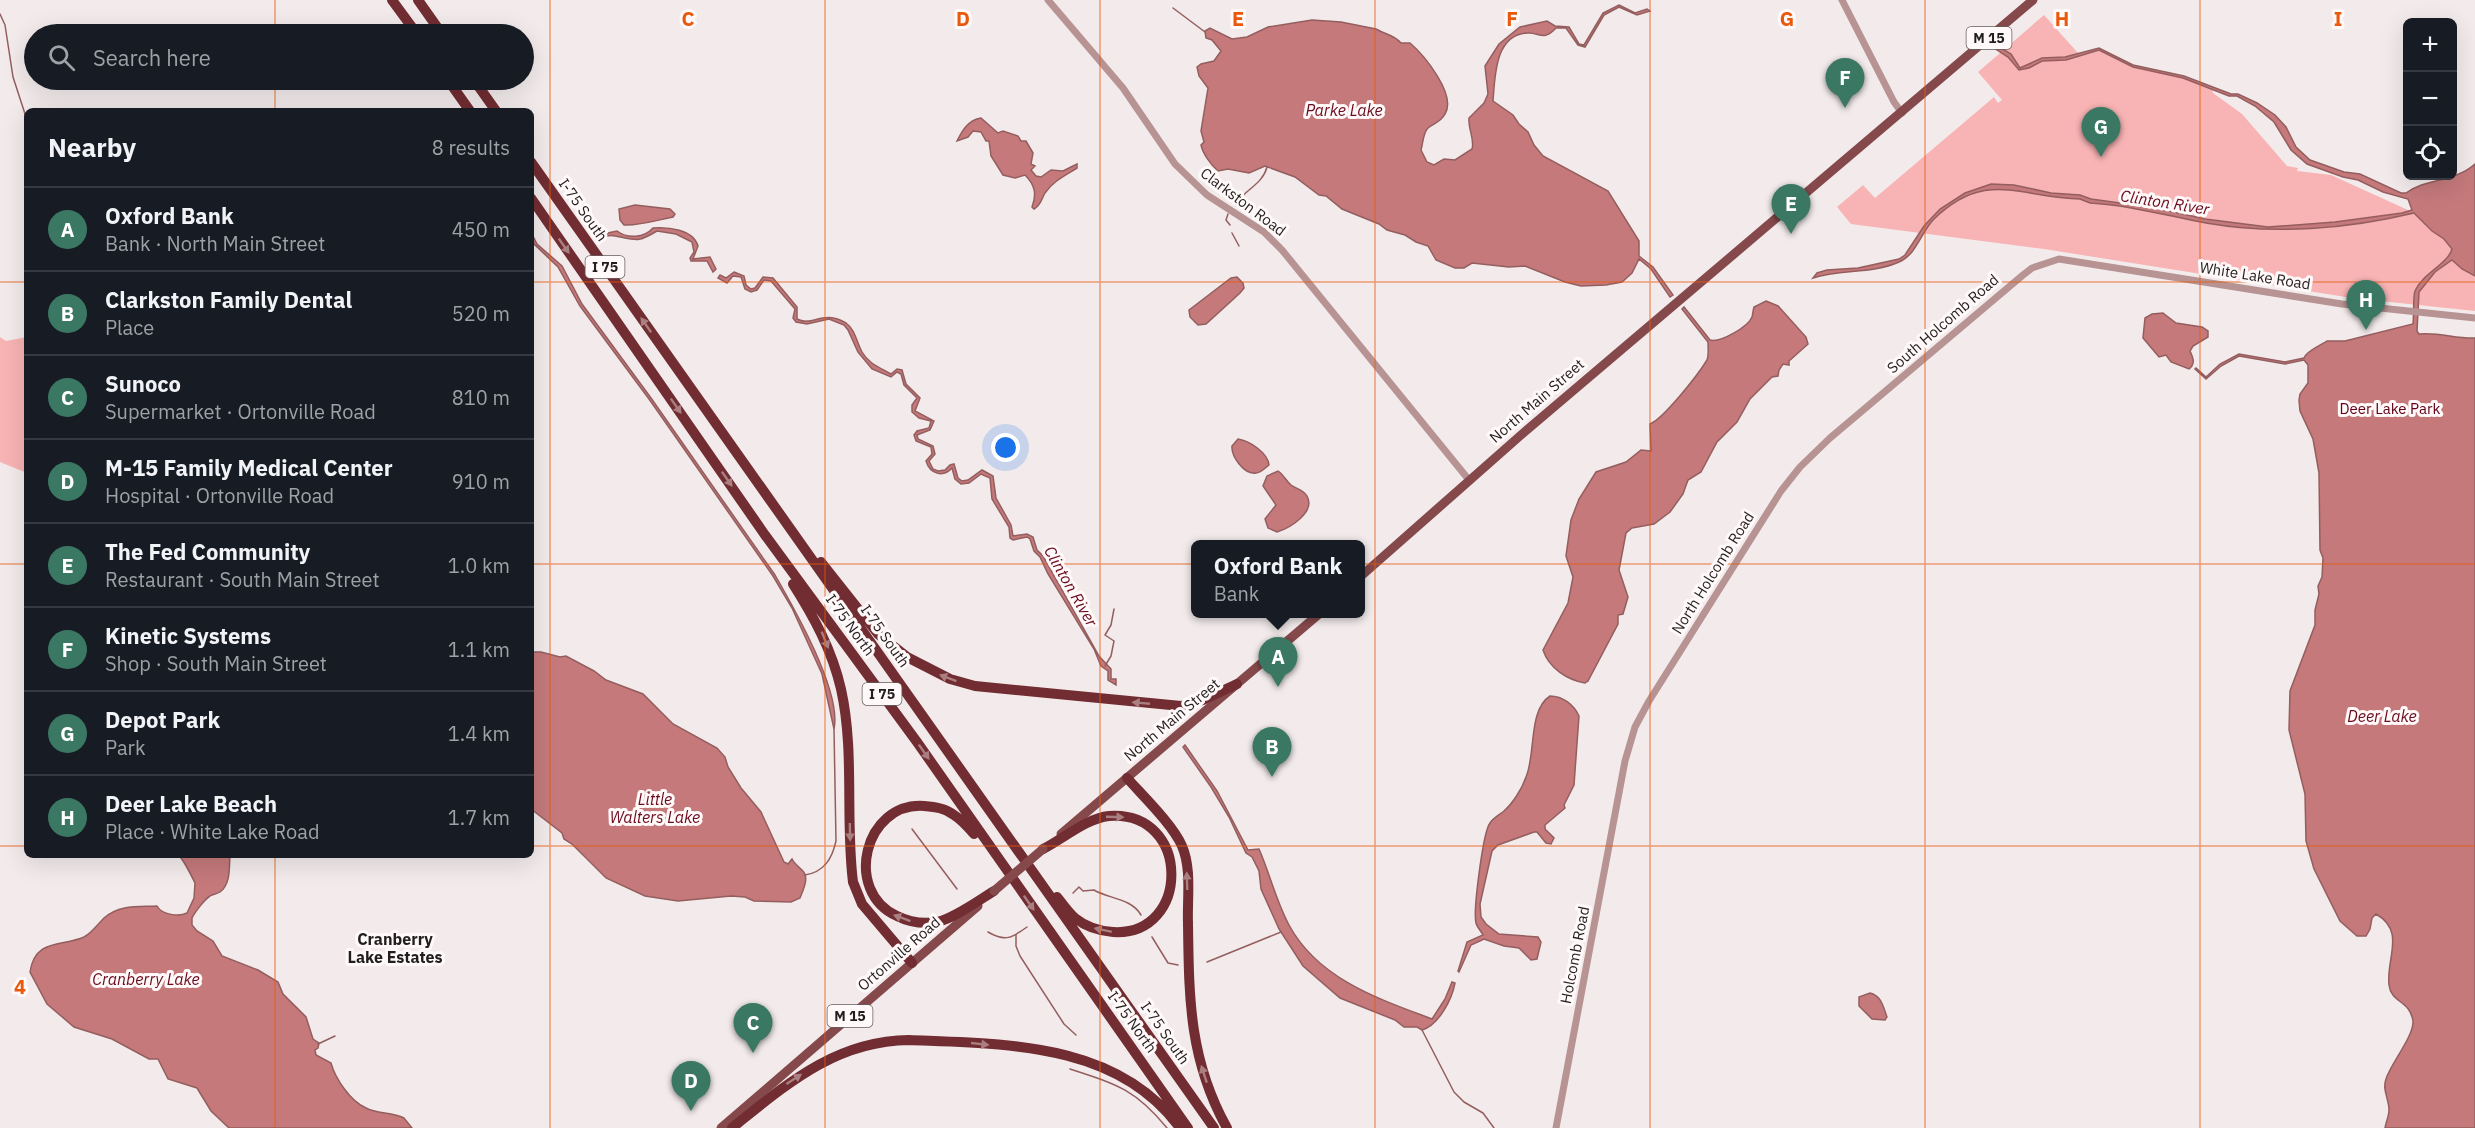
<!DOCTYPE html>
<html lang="en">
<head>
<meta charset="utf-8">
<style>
	:root { --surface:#171b24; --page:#242831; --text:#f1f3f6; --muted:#9ea1a6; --line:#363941; --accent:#3a7863 }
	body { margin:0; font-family:"IBM Plex Sans",sans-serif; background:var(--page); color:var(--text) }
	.controls { position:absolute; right:18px; top:18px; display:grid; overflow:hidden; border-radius:9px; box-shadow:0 6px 24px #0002 }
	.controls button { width:54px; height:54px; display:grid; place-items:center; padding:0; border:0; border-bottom:2px solid var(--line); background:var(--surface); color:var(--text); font:30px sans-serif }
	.you { position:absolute; left:1006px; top:448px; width:21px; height:21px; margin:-15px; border:4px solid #fff; border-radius:50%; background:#1a73e8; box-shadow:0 0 0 9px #1a73e833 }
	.badge { display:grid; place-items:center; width:39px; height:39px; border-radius:50%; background:var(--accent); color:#fff; font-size:20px; font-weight:700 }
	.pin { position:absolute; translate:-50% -50px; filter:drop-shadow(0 2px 3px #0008) }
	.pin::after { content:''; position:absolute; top:32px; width:21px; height:18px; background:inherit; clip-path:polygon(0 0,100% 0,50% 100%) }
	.popup { position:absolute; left:1191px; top:540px; width:174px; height:78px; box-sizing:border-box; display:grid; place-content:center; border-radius:9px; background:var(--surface); filter:drop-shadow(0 2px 4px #0005); font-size:20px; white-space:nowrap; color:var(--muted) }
	.popup b { font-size:22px; color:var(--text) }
	.popup::after { content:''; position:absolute; left:50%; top:100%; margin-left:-12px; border:12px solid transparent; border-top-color:var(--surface) }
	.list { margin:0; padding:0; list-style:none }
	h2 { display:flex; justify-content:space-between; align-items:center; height:78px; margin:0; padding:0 24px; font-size:26px }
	h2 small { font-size:20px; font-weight:400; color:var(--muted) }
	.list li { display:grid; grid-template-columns:39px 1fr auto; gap:18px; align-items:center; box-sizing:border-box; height:84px; padding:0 24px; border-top:2px solid var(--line) }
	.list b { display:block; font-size:22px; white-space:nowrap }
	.list p { margin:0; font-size:20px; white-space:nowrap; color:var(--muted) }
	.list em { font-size:20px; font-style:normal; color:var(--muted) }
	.icon { flex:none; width:33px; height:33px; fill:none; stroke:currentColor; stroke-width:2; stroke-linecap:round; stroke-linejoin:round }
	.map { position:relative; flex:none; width:2475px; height:1128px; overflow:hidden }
	.search { position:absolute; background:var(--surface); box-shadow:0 6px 24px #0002; left:24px; top:24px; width:510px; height:66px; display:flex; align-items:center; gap:15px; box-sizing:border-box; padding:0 21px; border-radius:33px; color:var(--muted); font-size:22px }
	.panel { position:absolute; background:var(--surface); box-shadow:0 6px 24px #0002; left:24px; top:108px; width:510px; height:750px; border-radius:9px }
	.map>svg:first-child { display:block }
	.green { fill:#f8b3b4 }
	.water { fill:#c5797b; stroke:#945e5f; stroke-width:1.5 }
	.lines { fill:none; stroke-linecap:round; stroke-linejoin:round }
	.stream { stroke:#945e5f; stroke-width:1.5 }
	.tertiary { stroke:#b79493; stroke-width:7 }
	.primary { stroke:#85494b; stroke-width:9 }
	.motorway { stroke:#712d32; stroke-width:10 }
	.primary-bridge { stroke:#85494b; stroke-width:9 }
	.oneway { fill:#aa7f82 }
	.grid { fill:none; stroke:#e8590c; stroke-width:1.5; stroke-opacity:0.55 }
	.labels { text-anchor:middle; stroke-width:6; stroke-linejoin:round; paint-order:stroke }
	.shield { fill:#fff9f9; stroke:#646060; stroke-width:1.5 }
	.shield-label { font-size:14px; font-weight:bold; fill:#211e1e }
	.street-label { font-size:15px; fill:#211e1e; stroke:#fff9f9 }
	.park-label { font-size:15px; fill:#610016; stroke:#fff9f9 }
	.water-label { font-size:16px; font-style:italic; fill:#6a0a1d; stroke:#fff9f9 }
	.neighbourhood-label { font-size:16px; font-weight:bold; fill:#211e1e; stroke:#fff9f9 }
	.grid-label { font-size:20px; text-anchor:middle; font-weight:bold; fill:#e8590c; stroke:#fff9f9; stroke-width:6; stroke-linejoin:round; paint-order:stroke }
</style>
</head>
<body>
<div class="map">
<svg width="2475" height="1128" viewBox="0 0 2475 1128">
	<rect width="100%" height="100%" fill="#f3ebeb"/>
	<path class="green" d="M2044 15 2077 52 2082 54 2099 50 2141 69 2183 78 2212 89 2213 93 2242 114 2287 166 2298 168 2297 171 2331 175 2408 210 2475 232V311L2352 298 2044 249 1851 224 1837 207 1863 185 1875 198 1994 97 1998 103 2002 100 1978 72Z
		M0 337 6 341 27 337V473L0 462Z"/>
	<path class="water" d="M1619 5 1635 13 1647 9 1650 11 1637 15 1619 7 1604 15 1585 47 1578 45 1566 28H1556C1543 42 1540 32 1527 33 1495 35 1495 76 1493 101L1513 115 1519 124 1528 132 1534 145 1543 156 1608 191 1639 241V256L1653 267 1673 295 1670 297 1651 269 1639 259 1632 273 1622 282 1606 285 1581 286 1565 282 1525 266 1509 267 1472 263 1464 268H1455L1436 260 1428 246 1416 242 1405 235 1387 230 1379 224 1342 209 1326 196 1319 195 1295 177 1265 166 1249 173 1228 169 1218 171C1211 165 1203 154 1201 145L1204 142 1201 131 1208 88 1199 76 1197 67 1201 64 1214 61 1221 51 1212 40 1206 38 1205 31 1210 28 1232 39 1247 37 1268 27 1312 20 1341 22 1376 29C1386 35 1393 34 1401 43H1410C1424 55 1457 95 1445 114 1441 122 1434 123 1428 128 1423 133 1423 143 1421 150L1427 162 1434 165 1444 159 1455 160 1472 149C1475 140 1468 129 1469 118L1484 103 1488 94 1485 66 1499 44 1520 27 1547 21 1555 26 1569 27 1579 44 1584 45 1603 13Z
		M1994 44 2011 54 2020 68 2042 58 2065 57 2099 48 2133 65 2184 76 2231 94H2238L2257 103 2275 115 2286 127 2296 147 2310 160 2344 172 2360 174 2401 193H2406C2426 178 2453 183 2475 164V276L2462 269 2452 260 2435 272 2419 292 2417 331 2419 334C2440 332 2456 339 2475 338V1128H2385C2386 1122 2389 1116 2389 1110 2389 1099 2382 1090 2386 1079 2390 1065 2414 1036 2413 1021 2410 1000 2391 1003 2389 985 2386 958 2406 931 2376 914L2372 918 2370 929 2366 936H2357L2340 921 2314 869 2306 841 2305 794 2289 730 2290 691 2315 625V610L2319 594 2318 586 2322 577 2323 558 2320 550 2319 473 2313 439 2300 411 2299 400 2300 394 2308 383V365L2304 360 2285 364 2239 356 2221 366 2206 379 2195 369 2196 368 2206 377 2220 364 2239 354 2285 362 2304 358C2306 351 2321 345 2327 341H2345L2413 324C2414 317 2413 295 2415 291 2422 274 2448 264 2452 249L2444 239 2432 231 2414 213C2348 229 2274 235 2206 223 2168 216 2129 205 2090 203L2080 199C2020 198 1986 168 1933 220 1921 233 1916 255 1899 262 1872 274 1841 269 1813 278L1817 273 1827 270 1858 268 1899 259 1905 255 1924 226 1940 209 1965 193 1991 184 2014 185 2051 193 2080 195 2091 199 2156 208 2205 219 2268 227 2335 222 2402 213 2412 210 2408 199 2383 192 2358 180 2343 177 2307 164 2291 150 2274 122 2255 106 2237 96H2229L2183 78 2133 67 2099 50 2066 60 2042 61 2029 68 2019 70 2008 57 1994 48 1992 45Z
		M981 118 998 133 1003 131 1018 136 1021 141H1026L1033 153 1031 164 1035 166 1031 170 1036 176 1041 177 1051 170 1063 171 1077 164V168C1066 175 1053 181 1045 193 1041 200 1041 205 1034 209L1032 207C1037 194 1035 185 1025 175L1015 178 1003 175 991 156 989 141H986L981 132 973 131 968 137 957 141C962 131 968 120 981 118Z
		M635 205 670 209 675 214 673 217C658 220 638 226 624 225L620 220 619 209Z
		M653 228C668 227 693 229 698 246L693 259 710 257 716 269 713 272 707 261H691L690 258 694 252 692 242 676 234 657 231C637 243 637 240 615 236 609 234 606 237 602 237L603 234 617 231C628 239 644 238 653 228Z
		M531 232 537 244 562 266 582 304 651 398 775 575C794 608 842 692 834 729L822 674 792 608 773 576 649 399 580 306 558 267 534 244Z
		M734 272 744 276 746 285 751 289 755 288 763 277 773 278 797 307V319C813 327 823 309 846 323 855 329 857 343 862 352 869 364 879 367 891 374L897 369 902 370 906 384 920 398 915 411 934 421 930 430 917 435 918 439 933 446 935 454 929 461 933 469 938 471 945 470 950 465 954 464 958 478 962 481 968 480 982 470 993 476 996 498 1011 525 1013 536 1027 534 1033 537 1037 550 1043 556 1099 656 1111 669V679H1116V685L1108 680V671L1101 666 1094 649 1048 574 1040 557 1034 551 1030 539 1027 537 1013 540 1010 538 1009 527 992 499 990 478 981 474 969 483 961 484 955 479 952 468C943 478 930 474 926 461L932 454 931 447 916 441 914 435 917 431 929 428 931 421 919 418 912 412V405L917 398 904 385 901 374 897 372 891 377 872 369 858 352 848 330 844 325 829 319 807 324 796 322 793 318 795 309 771 281 764 280 757 290 751 292 745 289 741 277 733 276 727 283 718 278 720 275 726 278Z
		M1237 277 1243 283 1244 288 1240 293 1206 324 1198 325 1190 317 1189 310 1231 278Z
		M1766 301 1778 306 1806 337 1808 344 1789 361V365L1783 364 1779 370 1778 376 1772 377 1750 399 1737 422 1717 442 1701 472 1688 480 1683 494 1670 512 1654 524 1632 528 1626 533 1619 570 1628 597 1623 614 1618 615V624L1588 681 1585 683C1567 680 1549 668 1543 650L1568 603 1573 577 1566 556 1571 520 1579 499 1596 472 1626 462 1641 450 1651 451 1650 424C1663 419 1698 375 1707 360 1709 355 1708 347 1708 342L1682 309 1684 307 1710 340C1720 343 1748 327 1752 317 1753 313 1753 310 1754 307Z
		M2163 313 2176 323 2202 327 2208 331V337L2193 346 2190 351C2193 358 2196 363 2189 369L2171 362 2166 355 2159 357 2143 338 2145 318 2152 314Z
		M1238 439C1250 441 1268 453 1269 465 1265 468 1261 473 1256 473 1244 475 1231 456 1232 446Z
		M1278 471C1284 475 1286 481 1291 485 1296 489 1303 489 1307 496 1316 512 1290 528 1277 532L1268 528 1265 519 1276 505 1263 486 1267 476Z
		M531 652H541L560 657 566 656 594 671 606 680 643 694 673 724 717 748 725 757 728 767 741 788 761 812 784 862 788 864 792 859C795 865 797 865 802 870 810 877 803 890 800 898L791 902 754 901 745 897 731 896 678 901 645 896 606 878 572 844 564 839 562 833 531 809Z
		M1550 696C1563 696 1574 705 1579 716L1574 785 1564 805 1565 808 1545 825V829L1554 838 1551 844 1546 843 1537 832H1534L1498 845 1492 851 1480 904 1481 917 1486 924 1499 934 1538 937 1541 942 1537 959 1531 960 1519 948 1504 946 1484 939 1471 945 1459 972 1458 971 1467 942 1483 935C1481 931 1477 927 1476 923 1473 911 1483 832 1490 823 1493 818 1499 815 1504 811 1513 803 1522 789 1526 777 1536 754 1528 710 1550 696Z
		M1185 745 1217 791 1248 850 1259 849C1270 874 1276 901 1289 925 1318 979 1379 999 1432 1019L1445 999 1452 982 1455 983C1452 999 1439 1025 1422 1030L1417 1027H1404L1395 1020 1340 998 1303 966 1279 929 1261 889 1259 871 1252 857 1246 853 1229 817 1211 787 1183 747Z
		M178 855H230C229 867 231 884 220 892 217 894 213 894 210 896 205 899 195 912 192 918V925L197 931 213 941 222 956 258 970 278 982 283 994 306 1017 313 1039 319 1043 318 1048 315 1050 316 1055 331 1063C335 1078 350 1101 366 1108 377 1114 392 1112 404 1118L412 1128H229L211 1111 197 1088 168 1079 158 1059H149L112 1039 74 1027 47 1004 30 972C35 938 62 947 84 937 92 933 97 925 104 918 120 904 139 907 157 906 162 915 179 917 187 913L194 898 195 883C192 877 183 858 178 855Z
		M1870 993C1882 996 1883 1007 1887 1017L1885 1020 1872 1019 1859 1006V997Z"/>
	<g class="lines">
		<path class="stream" d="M1173 8 1205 32
			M0 14 5 25 13 77 27 120
			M1238 201C1247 189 1263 183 1267 167
			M1228 214 1226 220 1230 225
			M1232 233 1239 246
			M1105 666 1111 656 1114 641 1105 635 1111 625 1114 609
			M912 829 957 889
			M805 875C824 872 832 859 836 841L834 729
			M1073 893 1079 887 1083 891 1094 890C1109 899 1131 898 1141 915
			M988 932C1005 942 1012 938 1027 927
			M1016 935V946L1020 956 1064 1024 1076 1035
			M1152 937 1168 963 1178 965
			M1207 962 1281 932
			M1422 1030 1454 1092 1464 1102 1483 1113 1494 1128
			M318 1044 335 1036
			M1070 1069C1116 1084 1135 1089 1167 1128"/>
		<path class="tertiary" d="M1048 0 1123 88 1175 164 1207 195 1264 232 1282 250 1469 480
			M1842 0 1894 102 1902 113
			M1556 1128 1625 761 1635 727 1649 701 1781 491 1800 467 1830 438 2023 275 2032 268 2059 259 2342 304 2475 318"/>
		<path class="primary" d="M1360 577 1521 435 2033 0
			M1061 834 1319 614
			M721 1128 978 906"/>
		<path class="motorway" d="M392 0 417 34
			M418 0 442 34
			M448 80 470 111
			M474 80 496 111
			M531 162 1214 1128
			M531 198 765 535 917 742 1188 1128
			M821 562 878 634 907 657 950 679 975 686 1181 706 1203 700 1237 684
			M793 584C814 617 832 650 841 689 855 752 845 819 853 882L862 904 912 963
			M1127 778C1143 796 1173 825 1182 846 1192 869 1187 899 1188 923 1189 998 1189 1060 1227 1128
			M974 834C968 827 962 820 954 815 945 808 935 807 924 806 864 802 843 892 897 916 909 922 924 924 937 922 955 918 979 900 994 891
			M1043 849C1063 839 1087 818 1109 816 1192 810 1191 937 1113 932 1100 931 1086 927 1075 918 1068 912 1063 904 1057 897
			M732 1128C787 1084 835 1041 909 1040 1005 1044 1118 1042 1180 1128"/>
		<path class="primary-bridge" d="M994 891 1043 849"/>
	</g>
	<defs><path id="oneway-solid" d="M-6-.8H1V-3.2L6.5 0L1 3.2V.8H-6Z" transform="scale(1.5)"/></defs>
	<g class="oneway">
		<use href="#oneway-solid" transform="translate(564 246) rotate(55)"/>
		<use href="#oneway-solid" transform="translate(646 325) rotate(-125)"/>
		<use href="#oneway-solid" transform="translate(676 406) rotate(55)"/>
		<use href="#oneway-solid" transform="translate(727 479) rotate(55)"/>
		<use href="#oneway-solid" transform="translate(825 640) rotate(68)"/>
		<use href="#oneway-solid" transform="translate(948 678) rotate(-159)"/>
		<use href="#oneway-solid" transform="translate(1141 703) rotate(-175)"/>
		<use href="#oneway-solid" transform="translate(924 752) rotate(55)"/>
		<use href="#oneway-solid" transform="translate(1115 817) rotate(2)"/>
		<use href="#oneway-solid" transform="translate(850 832) rotate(89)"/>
		<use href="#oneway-solid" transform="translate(1187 881) rotate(-92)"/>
		<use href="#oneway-solid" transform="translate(1029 903) rotate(55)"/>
		<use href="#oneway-solid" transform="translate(902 918) rotate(-160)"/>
		<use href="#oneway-solid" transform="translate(1103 930) rotate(-168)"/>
		<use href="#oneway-solid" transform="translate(980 1044) rotate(6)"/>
		<use href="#oneway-solid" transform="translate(1204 1074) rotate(-108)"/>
		<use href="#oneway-solid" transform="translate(794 1079) rotate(-33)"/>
	</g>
	<path class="grid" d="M275 0V34M550 0V1128M825 0V1128M1100 0V1128M1375 0V1128M1650 0V1128M1925 0V1128M2200 0V1128M275 80V111M0 282H27M531 282H2475M0 564H27M531 564H2475M0 846H27M531 846H2475M275 855V1128"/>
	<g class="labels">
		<g class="shield">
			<rect x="1966.5" y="27" width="45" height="22" rx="4.5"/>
			<rect x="585.5" y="256" width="39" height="22" rx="4.5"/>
			<rect x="862.5" y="683" width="39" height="22" rx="4.5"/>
			<rect x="827.5" y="1005" width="45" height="22" rx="4.5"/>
		</g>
		<g class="shield-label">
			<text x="1989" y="43">M 15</text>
			<text x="605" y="272">I 75</text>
			<text x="882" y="699">I 75</text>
			<text x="850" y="1021">M 15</text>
		</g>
		<g class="street-label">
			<text transform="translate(1243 202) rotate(37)" y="5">Clarkston Road</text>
			<text transform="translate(583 210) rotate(55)" y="5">I-75 South</text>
			<text transform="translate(2255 276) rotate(9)" y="5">White Lake Road</text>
			<text transform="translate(1943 324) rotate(-41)" y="5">South Holcomb Road</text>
			<text transform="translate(1537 401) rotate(-41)" y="5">North Main Street</text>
			<text transform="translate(1713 573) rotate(-58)" y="5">North Holcomb Road</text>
			<text transform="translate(850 625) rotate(54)" y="5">I-75 North</text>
			<text transform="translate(885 636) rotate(55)" y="5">I-75 South</text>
			<text transform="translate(1172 720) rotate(-40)" y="5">North Main Street</text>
			<text transform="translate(899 954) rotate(-41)" y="5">Ortonville Road</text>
			<text transform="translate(1575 955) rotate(-79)" y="5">Holcomb Road</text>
			<text transform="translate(1132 1022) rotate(54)" y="5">I-75 North</text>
			<text transform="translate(1165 1033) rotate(55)" y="5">I-75 South</text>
		</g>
		<g class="park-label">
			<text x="2390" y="414">Deer Lake Park</text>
		</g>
		<g class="water-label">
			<text x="1344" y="116">Parke Lake</text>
			<text transform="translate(2165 202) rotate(9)" y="6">Clinton River</text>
			<text transform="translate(1071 586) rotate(60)" y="6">Clinton River</text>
			<text x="2382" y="722">Deer Lake</text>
			<text x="655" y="805">Little<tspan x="655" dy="18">Walters Lake</tspan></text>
			<text x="146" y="985">Cranberry Lake</text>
		</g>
		<g class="neighbourhood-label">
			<text x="395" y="945">Cranberry<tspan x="395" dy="18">Lake Estates</tspan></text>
		</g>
	</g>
	<g class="grid-label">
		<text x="688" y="26">C</text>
		<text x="963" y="26">D</text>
		<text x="1238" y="26">E</text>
		<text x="1512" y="26">F</text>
		<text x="1787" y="26">G</text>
		<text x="2062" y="26">H</text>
		<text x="2338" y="26">I</text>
		<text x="20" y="994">4</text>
	</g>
</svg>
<div class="controls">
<button>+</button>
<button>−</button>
<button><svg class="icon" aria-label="locate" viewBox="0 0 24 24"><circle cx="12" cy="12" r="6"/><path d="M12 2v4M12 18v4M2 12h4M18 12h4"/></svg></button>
</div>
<div class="you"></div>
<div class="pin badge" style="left:1278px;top:687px">A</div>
<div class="popup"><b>Oxford Bank</b>Bank</div>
<div class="pin badge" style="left:1272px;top:777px">B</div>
<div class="pin badge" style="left:753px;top:1053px">C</div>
<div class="pin badge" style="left:691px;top:1111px">D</div>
<div class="pin badge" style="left:1791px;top:234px">E</div>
<div class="pin badge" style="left:1845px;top:108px">F</div>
<div class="pin badge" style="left:2101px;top:157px">G</div>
<div class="pin badge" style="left:2366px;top:330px">H</div>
<div class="search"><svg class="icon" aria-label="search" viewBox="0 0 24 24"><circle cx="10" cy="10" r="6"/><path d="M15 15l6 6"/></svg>Search here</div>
<section class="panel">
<h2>Nearby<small>8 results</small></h2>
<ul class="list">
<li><span class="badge">A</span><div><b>Oxford Bank</b><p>Bank · North Main Street</p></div><em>450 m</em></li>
<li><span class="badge">B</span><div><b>Clarkston Family Dental</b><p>Place</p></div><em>520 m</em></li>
<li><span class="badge">C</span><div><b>Sunoco</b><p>Supermarket · Ortonville Road</p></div><em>810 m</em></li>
<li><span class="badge">D</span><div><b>M-15 Family Medical Center</b><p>Hospital · Ortonville Road</p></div><em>910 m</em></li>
<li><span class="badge">E</span><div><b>The Fed Community</b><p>Restaurant · South Main Street</p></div><em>1.0 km</em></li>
<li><span class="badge">F</span><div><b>Kinetic Systems</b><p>Shop · South Main Street</p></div><em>1.1 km</em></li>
<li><span class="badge">G</span><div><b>Depot Park</b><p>Park</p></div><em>1.4 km</em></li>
<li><span class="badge">H</span><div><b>Deer Lake Beach</b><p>Place · White Lake Road</p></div><em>1.7 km</em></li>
</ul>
</section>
</div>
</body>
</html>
